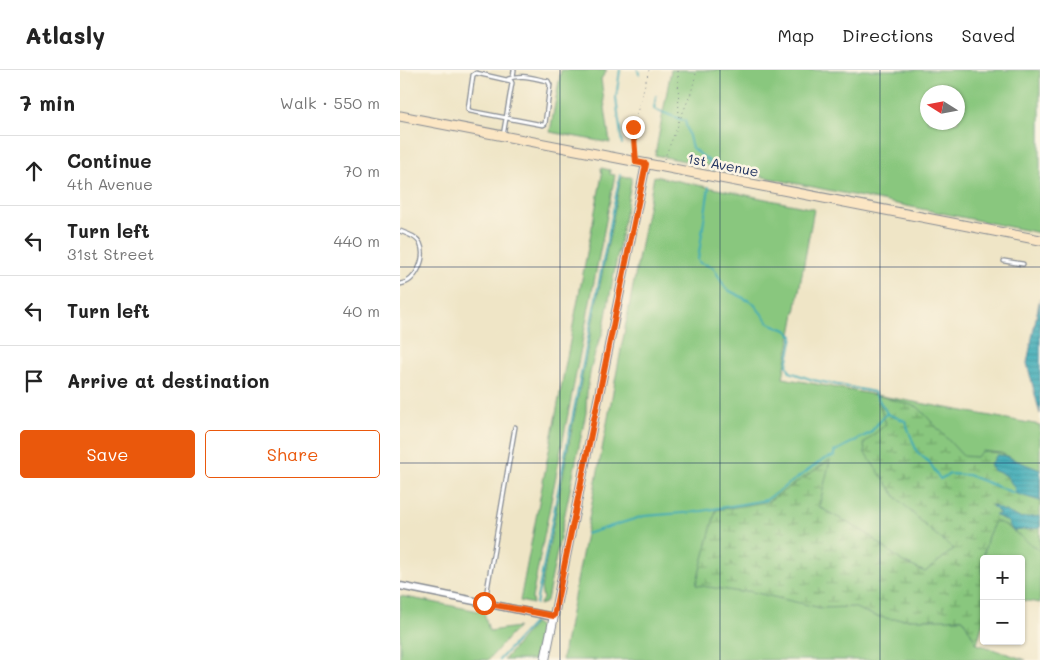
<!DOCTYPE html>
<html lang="en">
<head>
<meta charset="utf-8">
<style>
	:root { --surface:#fff; --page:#f2f2f2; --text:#222; --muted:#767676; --line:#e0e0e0; --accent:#ea580c }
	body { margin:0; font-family:Mali,sans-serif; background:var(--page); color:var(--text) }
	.controls { position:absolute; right:15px; bottom:15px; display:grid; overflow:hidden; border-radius:5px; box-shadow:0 1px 4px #0004 }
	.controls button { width:45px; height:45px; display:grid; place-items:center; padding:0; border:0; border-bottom:1px solid var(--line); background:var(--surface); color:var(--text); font:25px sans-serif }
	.compass { position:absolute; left:520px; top:15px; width:45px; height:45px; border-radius:50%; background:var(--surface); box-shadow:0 1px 4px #0004; rotate:281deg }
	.stop { position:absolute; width:15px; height:15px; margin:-11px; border:4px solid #ea580c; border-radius:50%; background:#fff }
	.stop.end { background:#ea580c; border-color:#fff; box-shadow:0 1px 5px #0008 }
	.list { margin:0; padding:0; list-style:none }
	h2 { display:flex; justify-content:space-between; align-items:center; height:65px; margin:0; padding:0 20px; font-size:21px }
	h2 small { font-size:16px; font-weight:400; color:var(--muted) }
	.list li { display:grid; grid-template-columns:32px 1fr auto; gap:15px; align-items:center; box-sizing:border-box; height:70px; padding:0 20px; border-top:1px solid var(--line) }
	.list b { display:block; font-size:19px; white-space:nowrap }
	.list p { margin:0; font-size:16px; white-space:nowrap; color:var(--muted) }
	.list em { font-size:16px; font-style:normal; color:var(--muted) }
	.actions { display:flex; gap:10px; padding:15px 20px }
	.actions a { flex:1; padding:11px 0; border:1px solid var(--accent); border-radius:5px; text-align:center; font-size:18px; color:var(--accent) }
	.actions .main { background:var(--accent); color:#fff }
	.icon { flex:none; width:28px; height:28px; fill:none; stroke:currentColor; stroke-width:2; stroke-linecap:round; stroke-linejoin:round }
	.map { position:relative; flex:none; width:640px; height:590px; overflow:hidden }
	header { display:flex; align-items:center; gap:30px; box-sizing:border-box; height:70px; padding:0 25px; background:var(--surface); border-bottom:1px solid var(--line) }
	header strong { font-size:24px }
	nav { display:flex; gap:28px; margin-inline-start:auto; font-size:18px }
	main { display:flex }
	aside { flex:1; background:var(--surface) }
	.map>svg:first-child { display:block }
	.green { fill:#89c77e; stroke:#527b6e; fill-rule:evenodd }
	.wetland { fill:url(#wetland-marsh); stroke:#527b6e }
	.water { fill:url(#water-rules); stroke:#2a6c8a }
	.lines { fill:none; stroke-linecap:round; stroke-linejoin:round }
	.stream { stroke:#3aaab6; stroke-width:2 }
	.service-casing { stroke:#858a92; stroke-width:5.5 }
	.minor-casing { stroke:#858a92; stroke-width:9 }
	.tertiary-casing { stroke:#858a92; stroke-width:10 }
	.secondary-casing { stroke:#858a92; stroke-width:11 }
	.path { stroke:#858a92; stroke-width:1; stroke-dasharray:1 4; stroke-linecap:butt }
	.service { stroke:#fff; stroke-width:3 }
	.minor { stroke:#fff; stroke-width:6 }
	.tertiary { stroke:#fff; stroke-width:8 }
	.secondary { stroke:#fbe6c4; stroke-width:9 }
	.route { stroke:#ea580c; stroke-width:6 }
	.grid { fill:none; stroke:#1b2f5e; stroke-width:1; stroke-opacity:0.55 }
	.labels { text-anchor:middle; stroke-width:5; stroke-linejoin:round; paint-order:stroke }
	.street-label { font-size:14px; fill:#1b2f5e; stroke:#fcf5e5 }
</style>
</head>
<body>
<header>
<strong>Atlasly</strong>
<nav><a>Map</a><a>Directions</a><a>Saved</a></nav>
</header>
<main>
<aside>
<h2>7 min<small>Walk · 550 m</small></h2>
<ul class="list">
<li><svg class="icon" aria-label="ahead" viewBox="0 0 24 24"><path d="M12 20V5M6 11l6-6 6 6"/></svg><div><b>Continue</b><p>4th Avenue</p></div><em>70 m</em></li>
<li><svg class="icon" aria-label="left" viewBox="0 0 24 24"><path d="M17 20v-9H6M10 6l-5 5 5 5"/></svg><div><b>Turn left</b><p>31st Street</p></div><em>440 m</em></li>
<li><svg class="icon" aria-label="left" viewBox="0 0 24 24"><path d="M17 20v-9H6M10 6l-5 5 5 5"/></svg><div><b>Turn left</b></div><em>40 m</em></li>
<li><svg class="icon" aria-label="arrive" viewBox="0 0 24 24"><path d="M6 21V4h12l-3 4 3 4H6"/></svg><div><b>Arrive at destination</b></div></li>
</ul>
<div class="actions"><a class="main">Save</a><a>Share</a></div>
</aside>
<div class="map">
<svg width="640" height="590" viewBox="0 0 640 590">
	<defs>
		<pattern id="wetland-marsh" width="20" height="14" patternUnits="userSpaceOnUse" patternTransform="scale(1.25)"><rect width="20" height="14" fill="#89c77e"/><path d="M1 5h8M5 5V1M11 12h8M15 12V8" fill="none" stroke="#6fa26a"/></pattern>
		<pattern id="water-rules" width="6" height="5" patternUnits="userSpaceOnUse" patternTransform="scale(1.25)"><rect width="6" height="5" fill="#3aaab6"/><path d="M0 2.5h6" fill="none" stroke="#308b97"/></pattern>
	</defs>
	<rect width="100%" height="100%" fill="#fcf5e5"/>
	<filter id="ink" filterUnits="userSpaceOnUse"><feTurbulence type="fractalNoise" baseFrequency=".02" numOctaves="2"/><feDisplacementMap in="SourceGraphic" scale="10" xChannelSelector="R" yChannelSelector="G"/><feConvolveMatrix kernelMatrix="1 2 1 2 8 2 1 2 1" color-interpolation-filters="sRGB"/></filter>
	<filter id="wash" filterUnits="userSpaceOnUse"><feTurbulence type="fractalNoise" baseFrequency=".0096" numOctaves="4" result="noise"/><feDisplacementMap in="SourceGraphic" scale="20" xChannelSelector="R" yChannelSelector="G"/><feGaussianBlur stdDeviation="1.12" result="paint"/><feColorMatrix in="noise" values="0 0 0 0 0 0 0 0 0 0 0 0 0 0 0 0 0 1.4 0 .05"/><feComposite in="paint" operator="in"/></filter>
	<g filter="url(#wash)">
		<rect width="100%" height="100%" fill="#efe5c6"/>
		<path class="green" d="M161 0H207L201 9 210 73 150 62Z
			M271 0H640V163L255 85ZM528 22H558V52H528Z
			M201 98 210 100V104L215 105 132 528 133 534 120 531 202 105Z
			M254 106 414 139 383 308 640 355V533L621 530V489H584V548L577 574 626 590H162Z
			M221 107H231V113L203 262C192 287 186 315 186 343L147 530 145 533 139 535 143 529 141 518Z
			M0 526 84 542 89 561 118 557 88 590H0Z
			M135 553 142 558 136 590H104Z"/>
		<path class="wetland" d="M476 325 518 337 563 386 576 387 582 381 601 383 625 395 640 400V481L605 455 595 451 588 466 582 492 584 548 577 574 563 549H490L475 546 453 537 421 538 348 521 340 522 296 515 316 440 367 432 430 390 419 437 466 463 503 492 525 502 554 479 530 460 497 428 465 383 464 373 486 354Z"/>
		<path class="water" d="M640 228V344L627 293Z
			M597 385 605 386 640 400V431L614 423 615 419 607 406 593 400 590 394Z
			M591 435 620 448 640 446V458L613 461 607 451 595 445 600 444Z"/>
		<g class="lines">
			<path class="stream" d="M220 0 216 28 222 74
				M238 0 239 4
				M256 26 254 39 285 51 292 78 309 91 312 101
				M488 344 505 351 517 382 530 393 540 409 550 404 568 405 614 423
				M186 464 244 446 296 442 366 430 424 389 434 386V382L470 363 487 343 474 322 413 310 390 302 387 295 393 266 386 260 369 253 353 233 326 219 313 197 300 193 298 190 309 117
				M136 534 220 105
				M99 590 133 553"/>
		</g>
	</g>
	<g filter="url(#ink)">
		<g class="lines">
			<g class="service-casing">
				<path id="service" d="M113 7 114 0
					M103 66 112 13 111 11 76 3 73 5 68 39 70 41 143 55 145 54 150 15 148 11C135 9 121 3 108 9
					M0 161C7 164 16 166 20 173 27 188 16 212 0 214
					M604 191 623 194
					M85 532 115 357"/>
			</g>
			<g class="minor-casing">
				<path id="minor" d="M0 516 154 547"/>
			</g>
			<g class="tertiary-casing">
				<path id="tertiary" d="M145 590 246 94"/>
			</g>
			<g class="secondary-casing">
				<path id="secondary" d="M0 46 640 170"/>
			</g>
			<path class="path" d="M279 52 291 23 297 0
				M235 84 233 57 249 0
				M264 89 279 53 278 0"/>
			<use href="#service" class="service"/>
			<use href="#minor" class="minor"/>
			<use href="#tertiary" class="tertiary"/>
			<use href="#secondary" class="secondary"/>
		</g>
	</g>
	<g class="lines" filter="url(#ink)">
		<path class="route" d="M84 533 154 546 246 94 236 92 233 57"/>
	</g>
	<path class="grid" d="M160 0V590M320 0V590M480 0V590M0 197H640M0 393H640"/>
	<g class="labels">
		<g class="street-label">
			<text transform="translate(323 95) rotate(11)" y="5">1st Avenue</text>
		</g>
	</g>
</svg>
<div class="controls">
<button>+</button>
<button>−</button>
</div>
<svg class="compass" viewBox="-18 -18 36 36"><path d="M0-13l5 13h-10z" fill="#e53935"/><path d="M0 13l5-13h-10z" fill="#767676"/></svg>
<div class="stop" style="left:84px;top:533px"></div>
<div class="stop end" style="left:233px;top:57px"></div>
</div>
</main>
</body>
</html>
